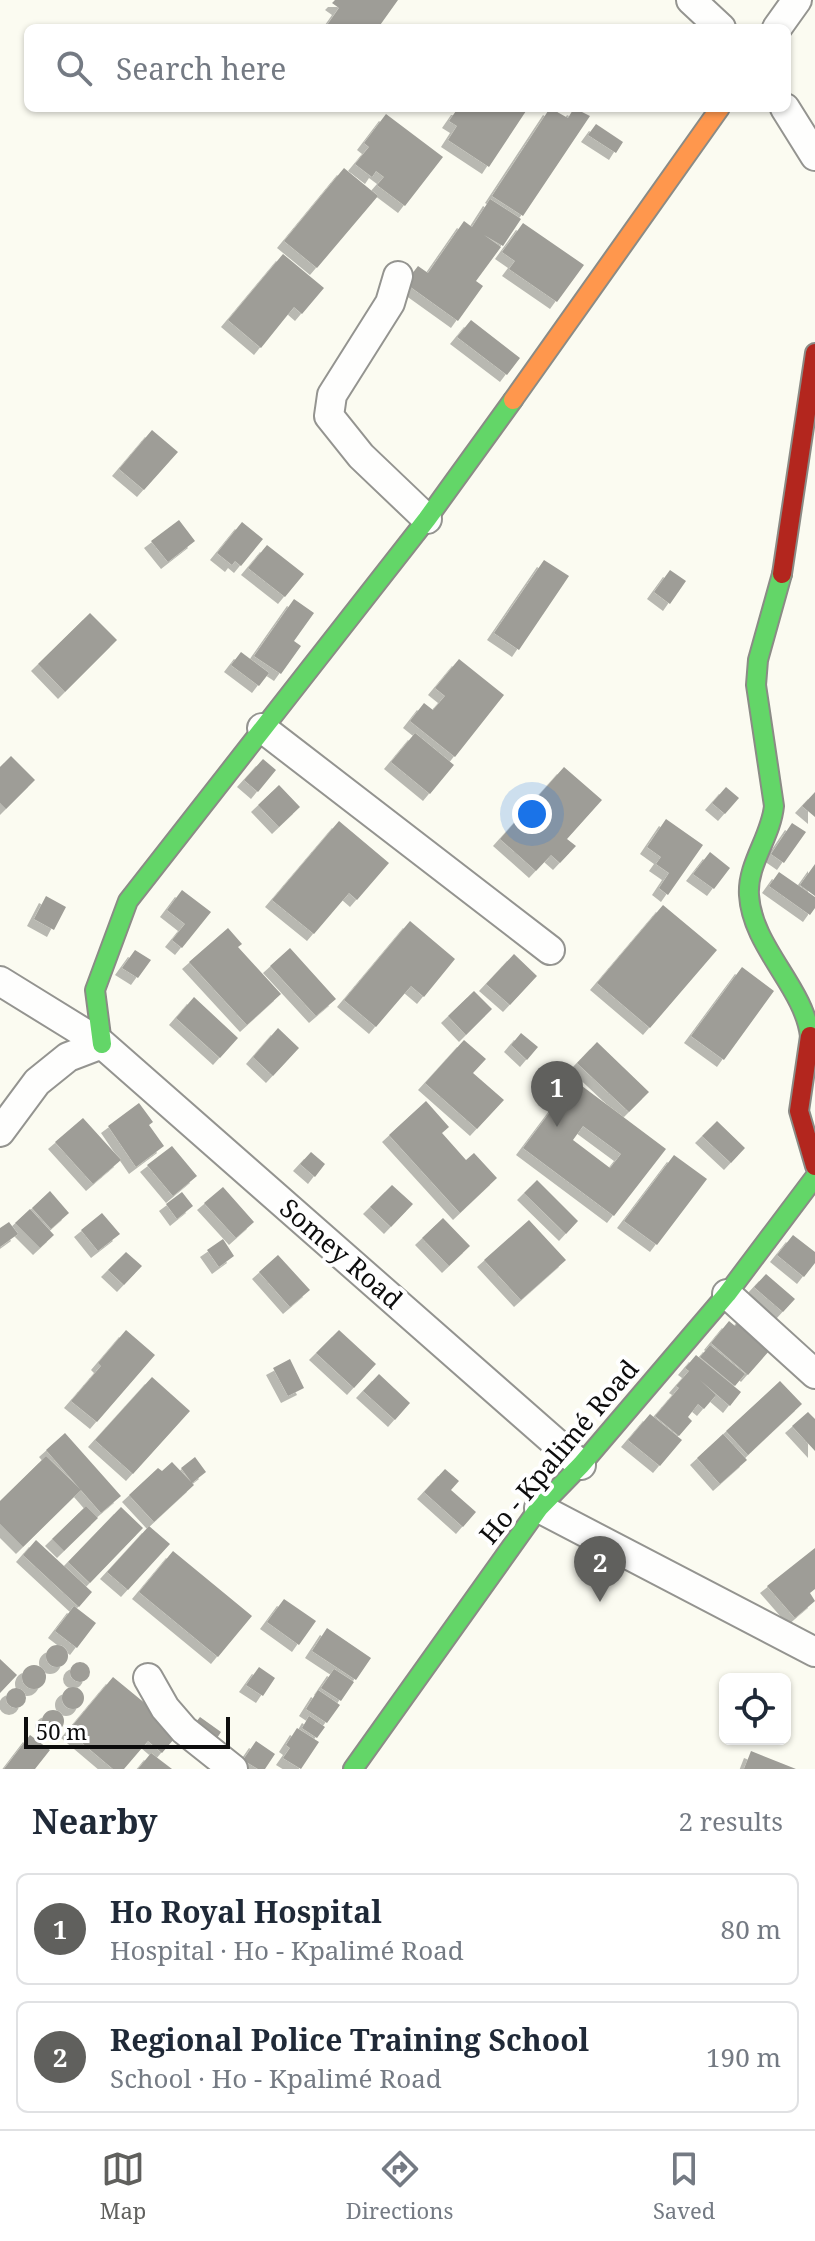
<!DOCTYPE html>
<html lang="en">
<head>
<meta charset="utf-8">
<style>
	:root { --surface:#fff; --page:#f2f2f3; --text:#1f2937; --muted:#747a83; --line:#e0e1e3; --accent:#60605d }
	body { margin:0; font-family:"Noto Serif",serif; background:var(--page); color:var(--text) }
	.controls { position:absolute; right:24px; bottom:24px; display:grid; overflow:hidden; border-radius:12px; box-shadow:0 2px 6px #0004 }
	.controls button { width:72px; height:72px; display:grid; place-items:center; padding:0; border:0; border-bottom:2px solid var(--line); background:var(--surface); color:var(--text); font:40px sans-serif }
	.scale { position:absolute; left:24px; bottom:20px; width:206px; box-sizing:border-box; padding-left:8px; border:4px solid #0d0d0d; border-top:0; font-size:22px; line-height:28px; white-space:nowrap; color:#0d0d0d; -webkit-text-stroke:6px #fff; paint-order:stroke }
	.you { position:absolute; left:532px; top:814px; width:28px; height:28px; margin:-20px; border:6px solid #fff; border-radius:50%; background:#1a73e8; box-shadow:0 0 0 12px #1a73e833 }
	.badge { display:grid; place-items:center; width:52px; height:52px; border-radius:50%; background:var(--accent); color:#fff; font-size:26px; font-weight:700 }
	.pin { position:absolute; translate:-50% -66px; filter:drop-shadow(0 2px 4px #0008) }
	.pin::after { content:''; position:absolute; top:42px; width:28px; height:24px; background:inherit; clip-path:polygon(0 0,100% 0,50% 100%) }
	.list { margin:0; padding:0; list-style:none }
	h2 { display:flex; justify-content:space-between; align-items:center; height:104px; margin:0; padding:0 32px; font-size:34px }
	h2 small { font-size:26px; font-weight:400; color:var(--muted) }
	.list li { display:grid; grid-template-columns:52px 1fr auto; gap:24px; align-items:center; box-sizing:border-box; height:112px; margin:0 16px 16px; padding:0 16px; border:2px solid var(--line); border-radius:12px }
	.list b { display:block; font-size:30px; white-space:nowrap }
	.list p { margin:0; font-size:26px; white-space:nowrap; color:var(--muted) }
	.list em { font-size:26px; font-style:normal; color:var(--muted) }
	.icon { flex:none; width:44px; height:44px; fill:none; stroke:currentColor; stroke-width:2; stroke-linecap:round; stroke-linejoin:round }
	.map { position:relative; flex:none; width:815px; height:1769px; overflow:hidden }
	.search { position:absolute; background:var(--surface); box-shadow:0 2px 6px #0004; left:24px; right:24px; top:24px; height:88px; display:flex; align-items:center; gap:20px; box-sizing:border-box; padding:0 28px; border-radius:12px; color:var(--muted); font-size:30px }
	.sheet { height:360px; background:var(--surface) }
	nav { display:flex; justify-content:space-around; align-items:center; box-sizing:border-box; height:112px; border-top:2px solid var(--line); background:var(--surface); font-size:22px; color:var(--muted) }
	nav a { display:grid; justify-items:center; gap:4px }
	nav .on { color:var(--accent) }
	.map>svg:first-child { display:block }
	.building { fill:#9e9d97; fill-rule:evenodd; filter:url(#shadow) }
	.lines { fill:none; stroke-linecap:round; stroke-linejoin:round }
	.street-casing { stroke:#949490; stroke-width:32 }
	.fast-casing { stroke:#8b8b86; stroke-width:22 }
	.slow-casing { stroke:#8b8b86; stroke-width:22 }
	.jam-casing { stroke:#8b8b86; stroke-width:22 }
	.street { stroke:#fefefd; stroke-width:28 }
	.fast { stroke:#63d668; stroke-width:18 }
	.slow { stroke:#ff974d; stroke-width:18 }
	.jam { stroke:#b3261e; stroke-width:18 }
	.labels { text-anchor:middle; stroke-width:8; stroke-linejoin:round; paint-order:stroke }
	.street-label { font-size:26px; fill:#0d0d0d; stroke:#fff }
</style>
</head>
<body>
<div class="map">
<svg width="815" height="1769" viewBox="0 0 815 1769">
	<defs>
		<filter id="shadow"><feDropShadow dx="-7" dy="7" stdDeviation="0" flood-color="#0004"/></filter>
	</defs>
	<rect width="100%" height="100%" fill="#fbfbf1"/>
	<path class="building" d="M335 0H398L378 28H325L339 8 332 3Z
		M458 108H528L489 167 448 140 457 126 449 121Z
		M550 108 568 118 574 108 590 116 523 216 492 196Z
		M386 114 443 157 405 206 377 185 384 177 376 171 372 177 355 164 369 147 364 143Z
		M596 124 623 142 616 153 588 135Z
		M344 168 378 196 317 268 284 241Z
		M490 199 521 219 503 246 484 235 501 247 476 281 483 286 458 321 405 283 418 266 428 273 464 221 472 227Z
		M523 223 584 265 557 302 509 269 515 261 502 252Z
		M283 254 324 288 302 314 294 307 261 348 228 320Z
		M471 320 520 358 507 375 457 337Z
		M152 430 178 452 144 490 119 469Z
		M179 520 195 541 168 562 151 541Z
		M242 522 263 539 241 566 235 561 232 565 217 553Z
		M267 545 304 574 285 597 248 568Z
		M544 560 569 576 519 650 494 633Z
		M670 570 686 581 670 604 654 592Z
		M294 599 314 613 294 641 301 646 281 674 254 656Z
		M90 613 117 640 65 692 38 664Z
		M241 652 269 673 259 686 231 665Z
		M459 659 504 695 455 757 410 721 424 703 433 710 445 696 435 688Z
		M415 733 454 765 430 794 391 762Z
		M11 756 35 780 6 809 0 803V767Z
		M263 759 276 770 258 792 244 780Z
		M564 767 602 800 567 839 576 846 560 863 551 855 536 871 500 839Z
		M279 785 300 807 279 827 258 805Z
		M726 787 739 798 725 814 712 803Z
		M815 792V817L802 806Z
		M666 819 703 845 668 895 659 888 669 873 656 864 661 857 647 847Z
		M339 821 389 863 357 900 349 893 314 934 272 900Z
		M792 823 806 832 784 863 771 854Z
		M710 852 730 868 714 889 693 874Z
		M815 864V896L800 885Z
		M779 872 815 897V908L810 915 769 886Z
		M182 890 211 912 182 948 172 940 185 924 167 910Z
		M46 896 66 907 54 930 34 919Z
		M663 905 717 950 650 1028 597 983Z
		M410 921 455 959 424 997 411 986 376 1027 344 1000Z
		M228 928 242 944 238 947 281 994 247 1025 189 962Z
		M290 948 336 999 316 1016 270 966Z
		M135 950 151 960 138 978 122 968Z
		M514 954 537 976 510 1005 486 984Z
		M742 967 774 991 724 1060 691 1036Z
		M474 991 492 1009 466 1035 448 1016Z
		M194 997 238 1038 220 1058 176 1018Z
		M278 1028 299 1048 273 1076 253 1057Z
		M521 1033 538 1047 527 1060 511 1045Z
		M464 1040 486 1059 473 1073 504 1100 477 1129 425 1083Z
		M597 1042 649 1092 629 1112 577 1063Z
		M574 1080 666 1149 614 1216 523 1148ZM583 1126 621 1154 610 1168 573 1140Z
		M426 1101 449 1127 442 1133 466 1160 474 1153 497 1178 460 1213 389 1135Z
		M139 1103 153 1122 149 1125 164 1146 136 1167 108 1126Z
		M83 1118 121 1160 93 1184 55 1142Z
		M717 1121 745 1148 731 1163 702 1136Z
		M172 1146 197 1176 173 1196 147 1165Z
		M311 1152 325 1164 315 1177 300 1164Z
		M674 1155 707 1179 657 1245 624 1221Z
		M537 1180 578 1221 566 1234 524 1193Z
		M392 1185 413 1204 391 1227 370 1207Z
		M223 1187 254 1222 236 1238 204 1203Z
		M50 1191 69 1213 51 1229 32 1208Z
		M182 1192 193 1206 177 1219 166 1204Z
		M30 1209 54 1235 40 1248 15 1223Z
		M102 1213 120 1234 98 1251 81 1230Z
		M443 1218 470 1246 449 1266 422 1238Z
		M529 1220 566 1260 521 1300 484 1260Z
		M9 1222 18 1234 0 1247V1228Z
		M793 1235 815 1252V1263L804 1277 777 1255Z
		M223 1239 234 1256 219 1267 207 1250Z
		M126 1252 142 1266 124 1285 108 1270Z
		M278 1255 310 1290 290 1307 259 1272Z
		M766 1274 795 1299 783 1312 754 1287Z
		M744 1315 777 1342 748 1375 711 1343 729 1321 735 1326Z
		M126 1330 155 1355 97 1422 71 1401 101 1366 98 1363Z
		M339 1330 376 1364 354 1388 316 1353Z
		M710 1345 745 1374 735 1386 700 1357Z
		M696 1355 741 1392 730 1406 700 1380 716 1395 704 1409 698 1404 688 1417 692 1421 679 1436 655 1416 679 1388 676 1386 689 1371 685 1368Z
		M290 1359 304 1388 288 1396 273 1368Z
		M379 1374 410 1403 395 1420 363 1391Z
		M152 1377 190 1411 133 1474 95 1440Z
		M780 1381 802 1404 748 1455 726 1431Z
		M808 1412 815 1419V1451L792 1426Z
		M650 1414 682 1440 660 1466 628 1440Z
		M65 1433 121 1496 101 1513 46 1450Z
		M723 1434 747 1460 720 1484 697 1458Z
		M46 1456 81 1490 23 1547 0 1524V1501Z
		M195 1457 206 1472 192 1483 181 1468Z
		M172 1462 194 1485 154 1522 129 1495 158 1468 162 1471Z
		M445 1469 459 1481 451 1490 476 1512 463 1527 424 1492Z
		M86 1506 98 1518 64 1551 52 1539Z
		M121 1507 143 1528 90 1583 68 1562Z
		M149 1526 170 1544 128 1590 107 1572Z
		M36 1540 92 1592 79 1607 23 1555Z
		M815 1548V1589L810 1593 815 1601 795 1618 767 1586Z
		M173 1551 252 1616 218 1657 139 1592Z
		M284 1599 316 1621 299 1645 267 1622Z
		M74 1606 96 1623 77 1648 55 1631Z
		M327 1628 371 1658 356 1680 312 1651Z
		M46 1656a11 11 0 1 1 22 0a11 11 0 1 1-22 0Z
		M0 1659 17 1675 0 1693Z
		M70 1672a10 10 0 1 1 20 0a10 10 0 1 1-20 0Z
		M22 1677a12 12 0 1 1 24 0a12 12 0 1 1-24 0Z
		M259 1667 275 1678 263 1696 246 1685Z
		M334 1669 354 1682 341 1701 321 1688Z
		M113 1677 180 1732 162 1753 148 1741 124 1769H113L68 1731Z
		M62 1698a11 11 0 1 1 22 0a11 11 0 1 1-22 0Z
		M6 1698a10 10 0 1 1 20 0a10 10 0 1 1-20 0Z
		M318 1690 340 1705 327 1723 306 1709Z
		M42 1721a11 11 0 1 1 22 0a11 11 0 1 1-22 0Z
		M309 1716 325 1727 317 1738 302 1728Z
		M200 1717 221 1732 211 1747 189 1731Z
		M297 1728 319 1742 301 1769 283 1758 290 1748 286 1745Z
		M30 1735 50 1750 35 1769H4Z
		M256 1741 275 1754 265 1769H258L243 1760Z
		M751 1751 796 1769H744Z
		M151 1753 172 1769H138Z"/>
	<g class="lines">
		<g class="street-casing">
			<path id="street" d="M691 0 721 28
				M777 28 797 0
				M785 108 815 156
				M398 276 390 303 332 395 329 416 361 456 427 519
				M262 728 550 950
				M0 981 102 1044 581 1465
				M0 1132 37 1082 68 1057 102 1044
				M727 1294 815 1374
				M539 1508 815 1652
				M148 1678 165 1708 184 1730 233 1769"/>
		</g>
		<g class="fast-casing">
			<path id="fast" d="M782 574 758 660 756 685 774 806C771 837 747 864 749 895 752 947 804 987 810 1036
				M102 1044 95 990 128 901 427 519 513 400
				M353 1769 539 1508 581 1465 727 1294 815 1177"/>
		</g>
		<g class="slow-casing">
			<path id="slow" d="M513 400 720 108"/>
		</g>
		<g class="jam-casing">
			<path id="jam" d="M782 574 815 353
				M810 1036 799 1111 815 1166"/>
		</g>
		<use href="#street" class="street"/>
		<use href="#fast" class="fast"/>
		<use href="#slow" class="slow"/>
		<use href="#jam" class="jam"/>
	</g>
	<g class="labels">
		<g class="street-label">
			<text transform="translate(341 1254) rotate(41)" y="9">Somey Road</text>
			<text transform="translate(559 1452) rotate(-50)" y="9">Ho - Kpalimé Road</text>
		</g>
	</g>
</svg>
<div class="controls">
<button><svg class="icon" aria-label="locate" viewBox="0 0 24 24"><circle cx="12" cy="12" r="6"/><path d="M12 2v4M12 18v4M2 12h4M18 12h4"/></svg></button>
</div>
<div class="scale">50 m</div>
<div class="you"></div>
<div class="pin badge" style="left:557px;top:1127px">1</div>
<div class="pin badge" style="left:600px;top:1602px">2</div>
<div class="search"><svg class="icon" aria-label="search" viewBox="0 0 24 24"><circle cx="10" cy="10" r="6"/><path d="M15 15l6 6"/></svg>Search here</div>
</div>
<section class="sheet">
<h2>Nearby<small>2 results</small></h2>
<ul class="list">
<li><span class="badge">1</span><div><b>Ho Royal Hospital</b><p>Hospital · Ho - Kpalimé Road</p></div><em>80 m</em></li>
<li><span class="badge">2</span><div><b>Regional Police Training School</b><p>School · Ho - Kpalimé Road</p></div><em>190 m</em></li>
</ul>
</section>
<nav>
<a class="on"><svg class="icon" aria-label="map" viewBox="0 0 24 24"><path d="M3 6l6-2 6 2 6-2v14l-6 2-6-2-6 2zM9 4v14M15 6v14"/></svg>Map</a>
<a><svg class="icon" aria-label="directions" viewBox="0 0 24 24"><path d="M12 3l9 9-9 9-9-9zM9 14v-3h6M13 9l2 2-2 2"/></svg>Directions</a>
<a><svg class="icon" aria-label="saved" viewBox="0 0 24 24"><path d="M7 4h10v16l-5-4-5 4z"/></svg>Saved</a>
</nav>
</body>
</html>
